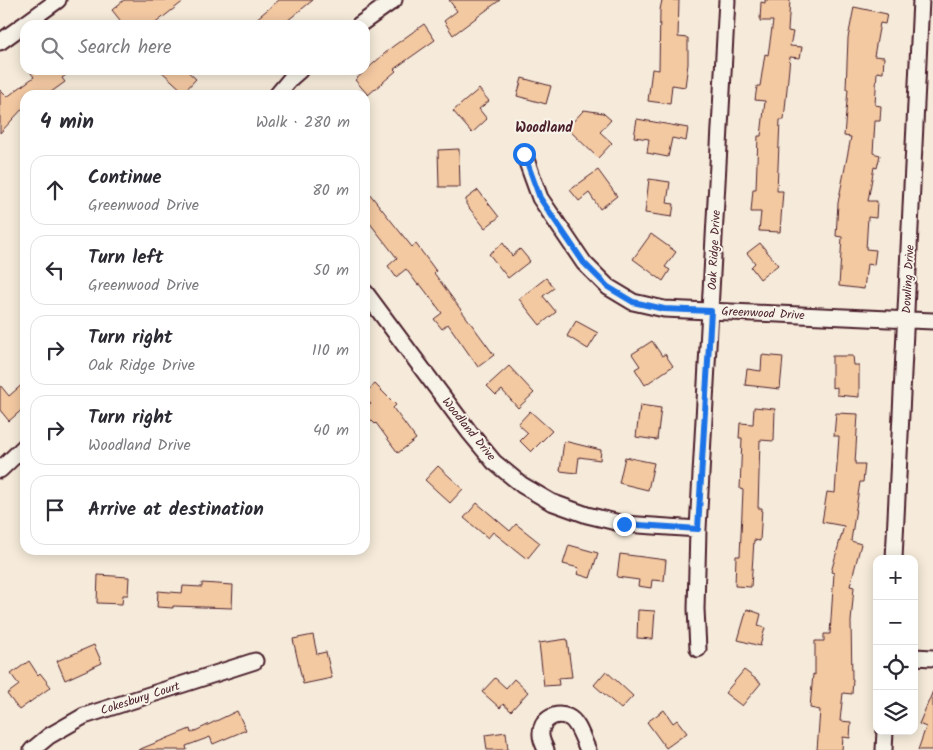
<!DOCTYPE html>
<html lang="en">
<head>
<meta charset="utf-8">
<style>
	:root { --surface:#fff; --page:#f7f7f7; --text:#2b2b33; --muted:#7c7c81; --line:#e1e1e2 }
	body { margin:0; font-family:Kalam,sans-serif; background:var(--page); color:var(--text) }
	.controls { position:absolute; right:15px; bottom:15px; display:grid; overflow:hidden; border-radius:10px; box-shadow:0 2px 12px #0003 }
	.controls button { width:45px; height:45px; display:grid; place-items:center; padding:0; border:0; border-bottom:1px solid var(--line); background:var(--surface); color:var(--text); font:25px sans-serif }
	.stop { position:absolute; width:15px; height:15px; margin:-11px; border:4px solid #1a73e8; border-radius:50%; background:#fff }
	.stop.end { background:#1a73e8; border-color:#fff; box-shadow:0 1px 5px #0008 }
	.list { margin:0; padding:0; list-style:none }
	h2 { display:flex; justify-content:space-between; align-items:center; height:65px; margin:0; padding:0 20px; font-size:21px }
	h2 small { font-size:16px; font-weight:400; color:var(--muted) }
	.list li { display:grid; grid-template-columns:32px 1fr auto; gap:15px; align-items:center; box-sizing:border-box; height:70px; margin:0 10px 10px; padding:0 10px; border:1px solid var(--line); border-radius:15px }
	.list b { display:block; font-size:19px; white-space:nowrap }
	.list p { margin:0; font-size:16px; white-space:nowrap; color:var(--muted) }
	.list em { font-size:16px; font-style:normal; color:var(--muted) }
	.icon { flex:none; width:28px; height:28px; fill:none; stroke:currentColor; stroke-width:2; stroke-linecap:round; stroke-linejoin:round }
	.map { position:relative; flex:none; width:933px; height:750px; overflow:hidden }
	.search { position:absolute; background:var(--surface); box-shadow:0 2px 12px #0003; left:20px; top:20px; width:350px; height:55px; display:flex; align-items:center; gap:12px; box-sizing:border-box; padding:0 18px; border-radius:15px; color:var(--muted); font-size:19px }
	.panel { position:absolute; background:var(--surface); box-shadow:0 2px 12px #0003; left:20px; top:90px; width:350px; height:465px; border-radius:15px }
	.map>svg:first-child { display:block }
	.building { fill:#f3c9a2; stroke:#4a1f2b }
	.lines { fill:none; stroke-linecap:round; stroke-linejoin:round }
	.minor-casing { stroke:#4a1f2b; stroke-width:19 }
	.minor { stroke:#f7f3e8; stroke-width:15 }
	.route { stroke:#1a73e8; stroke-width:6 }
	.labels { text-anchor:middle; stroke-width:4; stroke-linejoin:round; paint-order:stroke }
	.street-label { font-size:12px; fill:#4a1f2b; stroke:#f7f3e8 }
	.neighbourhood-label { font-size:14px; font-weight:bold; fill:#4a1f2b; stroke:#f7f3e8 }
</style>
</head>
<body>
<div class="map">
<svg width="933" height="750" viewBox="0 0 933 750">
	<rect width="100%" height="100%" fill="#f6ebda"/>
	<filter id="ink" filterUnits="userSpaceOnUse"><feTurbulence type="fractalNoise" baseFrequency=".02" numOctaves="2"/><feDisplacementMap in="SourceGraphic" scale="10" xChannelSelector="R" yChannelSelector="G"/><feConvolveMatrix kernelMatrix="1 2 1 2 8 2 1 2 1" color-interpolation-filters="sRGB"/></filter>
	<g filter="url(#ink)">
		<path class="building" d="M124 0H185L153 25H124L112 10Z
			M279 0H313L282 25H249Z
			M449 0H500L453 35 444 21 457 11Z
			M662 0H679L678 37 688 38V64L685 87 672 85 670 104 648 101 652 69 659 70 660 10Z
			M765 0H790L788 31 793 32 790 46 802 47 800 58 790 57 784 120H780L777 191H783L780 232 759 231 761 212H751L753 189H756L758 136H761L765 101 755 100 757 86H760L765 54 768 55 773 21H760L761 2 765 3Z
			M854 7 887 14 885 24 880 23 874 56 884 57 883 73 877 72 875 105 881 106 880 121H875L873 153 880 155 877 168 874 167 868 201H877L876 218 868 217 866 249 876 250 874 265 867 264 864 289 839 286 842 237 836 236 838 203 851 137 844 136 848 89H846L848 38Z
			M424 24 435 40 394 69 396 71 368 95 355 80 392 47Z
			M29 70H73L62 78 65 82 47 95H25V106L0 133V90L7 97 34 77Z
			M160 70H186L196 79 184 92Z
			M522 78 551 86 546 104 517 96Z
			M479 89 489 101 479 109 487 119 472 133 453 111Z
			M584 110 603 113 611 120 600 132 612 143 598 158 567 128Z
			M637 119 688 128 686 141 672 138 668 157 647 153 649 139 634 137Z
			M459 149 460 187H439L438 150Z
			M598 170 617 196 600 209 589 193 579 201 570 190Z
			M649 179 670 182 667 203 674 204 672 217 645 213Z
			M365 188 412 247 416 244 436 271 434 273 494 355 478 367 448 324 442 329 434 319 442 313 420 284 418 285 406 269 396 277 388 266 397 258 365 217Z
			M478 190 499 217 485 228 466 204V199Z
			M651 234 676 252 665 267 670 270 663 281 633 259Z
			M503 243 512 256 520 249 530 261 508 278 489 254Z
			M760 243 778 265 760 279 751 267 755 263 747 253Z
			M546 278 554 288 543 296 556 312 540 325 519 299Z
			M576 321 598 333 588 349 567 336Z
			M652 341 662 356 665 354 673 366 645 385 635 369 640 366 632 354Z
			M762 355 783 357 780 389 745 385 747 369 761 371Z
			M832 356H853L854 365H859V397L837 395V387L832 388Z
			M509 366 534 393 518 408 502 390 496 395 487 386Z
			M25 382V407L9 421 0 410V385L9 396Z
			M375 384 396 405 393 408 416 439 398 453 376 423 375 424 365 414V410L371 404 365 398V393Z
			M640 405 661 408 657 440 636 437Z
			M754 407 775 409 774 441 760 440 758 508H762L760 541 754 540 751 587 735 586 736 556H740L743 490 740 489 742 438H739L740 423 753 424Z
			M530 411 552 431 531 452 520 441 528 433 518 424Z
			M836 413 858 414 855 464H865L863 482H860L851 541 861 544 850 586 854 587 851 622 852 679H853L852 694 843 693 840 721 851 722 850 738 843 737 842 750H817L820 710 810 708 813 674 815 675V641H824V634H830L834 573 831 572 844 526 822 522 827 492 835 493 839 436H834Z
			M564 441 601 450 600 460 579 457 577 473 560 471Z
			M625 457 654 463 648 490 619 483Z
			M438 466 463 489 450 503 425 480Z
			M477 503 510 531 516 524 540 543 527 559 493 532 488 538 464 518Z
			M569 545 598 553 590 578 577 574 579 568 563 564Z
			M620 554 666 560 664 581 652 580 651 588 638 586 639 580 617 577Z
			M98 575 129 577 128 595H123L122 604 97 603Z
			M202 583 233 585 232 608 173 606V608L157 607 158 591 182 593 183 586 202 587Z
			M747 609 761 614 758 626 765 628 760 646 738 640Z
			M638 610 655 611 653 639 637 638Z
			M313 635 317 654 326 652 332 678 303 684 293 639Z
			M567 639 572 677 558 678 559 685 544 686 539 643Z
			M94 645 102 663 65 680 57 661Z
			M29 661 38 675 40 673 51 687 19 710 7 694 19 685 11 674Z
			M744 670 761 683 742 706 725 693Z
			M606 671 633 696 621 709 594 685Z
			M495 678 506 688 514 679 528 692 511 711 503 704 500 708 482 692Z
			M933 691V750H918L926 727 919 724Z
			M664 710 673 723 677 720 687 733 666 748 647 722Z
			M237 711 246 730 213 744 210 737 186 746 187 750H138L190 729 191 733Z
			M506 732 508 750H487L485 735Z"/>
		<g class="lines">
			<g class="minor-casing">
				<path id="minor" d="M359 25 394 0
					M0 42 58 0
					M277 95 292 77 300 70
					M524 154 540 198 584 263 608 287 633 302 664 309 933 321
					M365 292 470 433 494 462 522 485 551 502 587 515 624 524 698 529
					M0 470 25 446
					M894 559 921 0
					M698 649 696 609 698 529 727 0
					M914 657 933 658
					M32 750 49 736 84 716 255 661
					M546 750C544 745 541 740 541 735 540 721 554 711 568 717 578 721 583 740 588 750
					M884 750 885 731"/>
			</g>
			<use href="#minor" class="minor"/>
		</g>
	</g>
	<g class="lines" filter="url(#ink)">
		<path class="route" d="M524 154 540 198 584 263 608 287 633 302 664 309 711 311 698 529 624 524"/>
	</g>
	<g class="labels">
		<g class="street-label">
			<text transform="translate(714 250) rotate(-87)" y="4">Oak Ridge Drive</text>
			<text transform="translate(908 279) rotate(-87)" y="4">Dowling Drive</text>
			<text transform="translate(763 313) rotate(3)" y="4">Greenwood Drive</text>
			<text transform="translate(469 429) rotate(51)" y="4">Woodland Drive</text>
			<text transform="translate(140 698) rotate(-18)" y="4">Cokesbury Court</text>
		</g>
		<g class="neighbourhood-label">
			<text x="544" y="132">Woodland</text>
		</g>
	</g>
</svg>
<div class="controls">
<button>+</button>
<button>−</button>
<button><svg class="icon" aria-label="locate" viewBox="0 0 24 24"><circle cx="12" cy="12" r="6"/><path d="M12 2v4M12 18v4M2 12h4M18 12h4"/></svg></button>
<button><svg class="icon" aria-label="layers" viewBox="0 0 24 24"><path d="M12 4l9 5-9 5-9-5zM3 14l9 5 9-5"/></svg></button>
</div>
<div class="stop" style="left:524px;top:154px"></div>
<div class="stop end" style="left:624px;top:524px"></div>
<div class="search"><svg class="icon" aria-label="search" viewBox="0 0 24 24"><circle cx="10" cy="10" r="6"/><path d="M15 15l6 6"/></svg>Search here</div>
<section class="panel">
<h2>4 min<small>Walk · 280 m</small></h2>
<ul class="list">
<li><svg class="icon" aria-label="ahead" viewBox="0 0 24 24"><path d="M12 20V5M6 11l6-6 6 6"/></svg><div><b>Continue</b><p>Greenwood Drive</p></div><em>80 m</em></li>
<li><svg class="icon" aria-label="left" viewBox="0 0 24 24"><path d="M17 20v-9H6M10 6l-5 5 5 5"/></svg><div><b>Turn left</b><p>Greenwood Drive</p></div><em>50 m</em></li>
<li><svg class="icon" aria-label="right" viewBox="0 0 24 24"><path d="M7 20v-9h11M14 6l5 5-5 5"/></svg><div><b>Turn right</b><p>Oak Ridge Drive</p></div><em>110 m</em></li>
<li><svg class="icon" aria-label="right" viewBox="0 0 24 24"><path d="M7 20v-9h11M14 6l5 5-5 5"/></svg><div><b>Turn right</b><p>Woodland Drive</p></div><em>40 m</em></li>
<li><svg class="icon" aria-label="arrive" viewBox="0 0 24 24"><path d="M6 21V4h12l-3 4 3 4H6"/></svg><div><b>Arrive at destination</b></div></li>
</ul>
</section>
</div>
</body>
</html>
